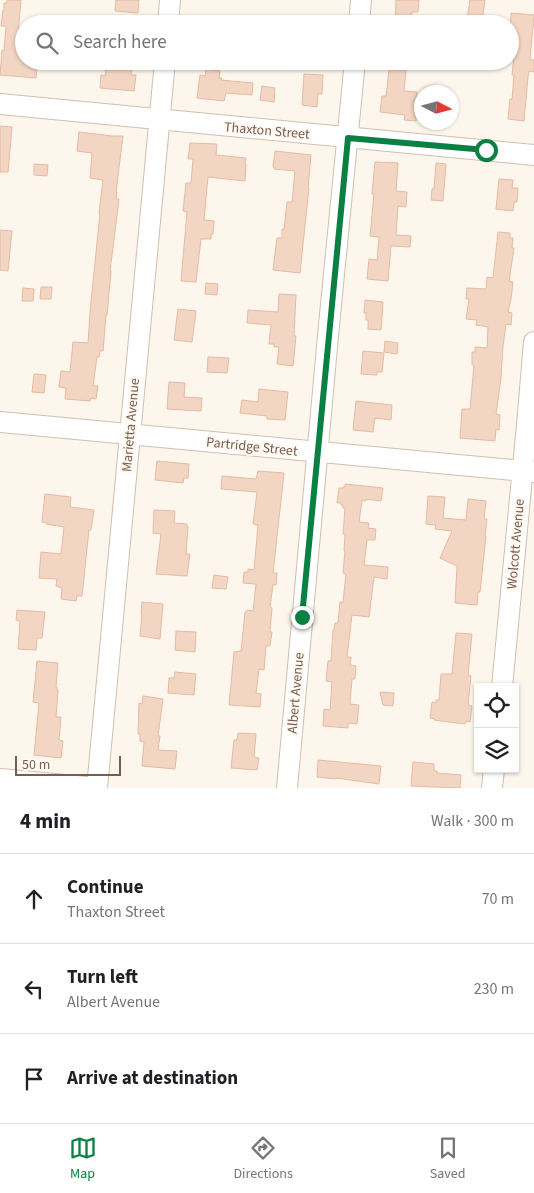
<!DOCTYPE html>
<html lang="en">
<head>
<meta charset="utf-8">
<style>
	:root { --surface:#fff; --page:#f6f6f6; --text:#202124; --muted:#757577; --line:#e0e0e0; --accent:#0b8043 }
	body { margin:0; font-family:"Source Sans 3",sans-serif; background:var(--page); color:var(--text) }
	.controls { position:absolute; right:15px; bottom:15px; display:grid; overflow:hidden; border-radius:0px; box-shadow:0 1px 4px #0004 }
	.controls button { width:45px; height:45px; display:grid; place-items:center; padding:0; border:0; border-bottom:1px solid var(--line); background:var(--surface); color:var(--text); font:25px sans-serif }
	.compass { position:absolute; left:414px; top:85px; width:45px; height:45px; border-radius:50%; background:var(--surface); box-shadow:0 1px 4px #0004; rotate:96deg }
	.scale { position:absolute; left:15px; bottom:12px; width:106px; box-sizing:border-box; padding-left:5px; border:2px solid #7a5c4d; border-top:0; font-size:14px; line-height:18px; white-space:nowrap; color:#7a5c4d; -webkit-text-stroke:4px #fffaf3; paint-order:stroke }
	.stop { position:absolute; width:15px; height:15px; margin:-11px; border:4px solid #0b8043; border-radius:50%; background:#fff }
	.stop.end { background:#0b8043; border-color:#fff; box-shadow:0 1px 5px #0008 }
	.list { margin:0; padding:0; list-style:none }
	h2 { display:flex; justify-content:space-between; align-items:center; height:65px; margin:0; padding:0 20px; font-size:21px }
	h2 small { font-size:16px; font-weight:400; color:var(--muted) }
	.list li { display:grid; grid-template-columns:32px 1fr auto; gap:15px; align-items:center; box-sizing:border-box; height:90px; padding:0 20px; border-top:1px solid var(--line) }
	.list b { display:block; font-size:19px; white-space:nowrap }
	.list p { margin:0; font-size:16px; white-space:nowrap; color:var(--muted) }
	.list em { font-size:16px; font-style:normal; color:var(--muted) }
	.icon { flex:none; width:28px; height:28px; fill:none; stroke:currentColor; stroke-width:2; stroke-linecap:round; stroke-linejoin:round }
	.map { position:relative; flex:none; width:534px; height:788px; overflow:hidden }
	.search { position:absolute; background:var(--surface); box-shadow:0 1px 4px #0004; left:15px; right:15px; top:15px; height:55px; display:flex; align-items:center; gap:12px; box-sizing:border-box; padding:0 18px; border-radius:28px; color:var(--muted); font-size:19px }
	.sheet { height:335px; background:var(--surface) }
	nav { display:flex; justify-content:space-around; align-items:center; box-sizing:border-box; height:70px; border-top:1px solid var(--line); background:var(--surface); font-size:14px; color:var(--muted) }
	nav a { display:grid; justify-items:center; gap:2px }
	nav .on { color:var(--accent) }
	.map>svg:first-child { display:block }
	.building { fill:#f3d5c3; stroke:#e6bba3 }
	.lines { fill:none; stroke-linecap:round; stroke-linejoin:round }
	.minor-casing { stroke:#d1beb0; stroke-width:22 }
	.minor { stroke:#fff; stroke-width:20 }
	.route { stroke:#0b8043; stroke-width:6 }
	.labels { text-anchor:middle; stroke-width:5; stroke-linejoin:round; paint-order:stroke }
	.street-label { font-size:14px; fill:#7a5c4d; stroke:#fffaf3 }
</style>
</head>
<body>
<div class="map">
<svg width="534" height="788" viewBox="0 0 534 788">
	<rect width="100%" height="100%" fill="#fdf6ec"/>
	<path class="building" d="M7 0H21L17 45H24V64L37 65 36 78 0 75 2 50 4 51 6 26H1L3 10H4V3H7Z
		M116 0H139L138 13 115 11Z
		M396 0H419L418 12H412L411 24H395Z
		M470 0H485L482 21 467 19Z
		M511 13 534 15 530 60H534V72L529 71 528 77 524 121 508 119 510 99H512L514 75H512L515 43 510 42Z
		M392 61H407L404 91 417 92 416 121 404 120 405 115 380 112 382 96H386L390 62H392Z
		M106 65 132 68 131 75H136L134 91 100 88 101 75 105 76Z
		M206 69 220 71 219 78H222L221 80 253 83 252 95 226 93 224 101 197 98 200 75 205 76Z
		M304 74 323 75 322 94 318 93 317 107 302 105Z
		M262 86 275 88 274 102 260 100Z
		M0 126 12 127 8 172H0Z
		M79 132 112 136H123L116 192H117L116 199H119L110 271H111L107 315H106L103 351H100L99 357H97L93 386H98L96 399 91 398 90 401 65 399 66 388 59 387 61 371 70 372 73 342 88 343 90 312 100 213H99L103 180 90 178 92 153 77 151Z
		M190 143 217 144 216 155 246 158 245 164H246L245 181 208 177 204 220 214 221 213 234H211V239H201L196 282 181 281 187 212 183 211 186 183H191L193 159H188Z
		M275 151 311 155 308 188H309L300 273 273 270 277 238H282V229H284L287 202H292L295 171 274 169 275 168 273 167Z
		M375 162 398 163 396 191 407 192 406 207 398 206 396 235 411 236 410 247 391 246 388 281 367 279 369 259 377 260 379 237 370 236 374 194H372Z
		M436 163 446 164 443 201 431 200 432 189H434Z
		M34 164 48 165 47 176 34 175Z
		M499 179 513 180 512 188H518L517 202H514L513 211 496 209Z
		M0 230 12 231 8 271 0 270Z
		M498 232 510 233V238H513L512 248H514L509 281 513 282 511 299 508 312 512 313 511 325 506 324 503 346 501 378 496 414 500 415 499 430 496 429 495 441 460 438 462 409H470L474 365H472V352H475V347L487 348 488 327 476 325 477 320 466 319 469 299H466L467 288 486 289 487 277 493 278Z
		M206 283 218 284 217 295 205 294Z
		M41 287H52L51 299H40Z
		M23 288 34 289 33 301H22Z
		M279 294 296 295 294 336H296L293 366 277 364 279 347H274V344H269L271 325 247 323 248 310 278 312Z
		M365 300 383 302 381 330 368 329V320H366V313H364Z
		M178 309 196 311 192 342 174 340Z
		M385 341 398 343 397 354 384 352Z
		M363 351 384 353 382 372H377V375L361 374Z
		M208 357 229 358 227 373 207 372Z
		M34 374 46 375 44 393 32 392Z
		M169 382 185 383 184 397 202 398 201 411 167 409Z
		M259 389 288 392 285 420 267 419V416L240 413 242 400 258 402Z
		M356 401 392 405 391 420 375 418 373 432 353 430Z
		M157 461 189 464 188 478H184L183 483 155 480Z
		M258 471 284 473 273 573H277L276 585H273L270 607 272 608 270 632H272L270 646H266L264 670 259 669 256 693 261 694 260 707 229 705 234 652 241 651 245 612H247V610L253 611 256 584 243 583 244 572H248V569L254 570 258 525 253 524 257 492 221 489 222 476 256 479Z
		M345 484 383 488 381 501 366 499V501L362 500 359 522 369 523 368 528 376 529 375 540H367L364 565 388 567 387 579 374 577 369 617 352 615 347 657H351L350 665 356 666 355 679H352L350 704 359 705 357 724 348 723V728L323 726 324 709 330 710 332 682 326 681 328 661H331L333 630H334L335 623H338L340 602H343L346 574 343 573 345 551H344L345 534H343L345 508H343V505H341V503H337L339 488H343V487H345Z
		M45 494 71 497 70 507 94 510 91 530H89L82 596H77L76 601 61 599 62 588 56 586 57 579 39 578 41 552 61 554 64 527 46 524 47 523 42 522Z
		M428 496 445 497 443 518 466 520 468 499 486 501 484 519H487L485 536H486L480 592H478L477 605 455 603 457 566 440 558 452 531 435 529 436 525 426 524Z
		M154 510 175 511 174 523 187 524V527H188L186 554H190L187 576 156 574 161 534 153 533Z
		M214 575 228 577 226 589 212 588Z
		M142 602 163 604 160 639 140 636 142 614 141 613Z
		M17 610 45 612 42 638H37L36 650 18 649 20 621 16 620Z
		M176 631 196 632 195 652 175 650Z
		M456 633 472 634 468 675 471 676 468 705 472 706 470 722 466 721 465 724 434 720 435 719 430 718 432 702 436 703V700H439L441 674H452Z
		M37 661 58 663 56 687H57V690H58L56 717H61L59 740 63 741 61 758 34 755 39 703 33 702Z
		M175 672 196 674 194 695 168 693 169 678H174Z
		M380 692 394 693 393 706 383 705Z
		M143 696 163 699 158 736H160L158 750 177 751 175 769 142 766 144 742 140 741V734H138L139 703 142 704Z
		M238 733 256 734 254 757 259 758 257 770 231 768 234 740H237Z
		M318 760 381 766 379 784 336 778V779L317 777Z
		M413 762 434 764V771H437V773L461 775 460 788 411 786Z"/>
	<g class="lines">
		<g class="minor-casing">
			<path id="minor" d="M168 24 170 0
				M359 24 361 0
				M0 104 534 155
				M0 422 534 472
				M502 687 527 425 534 342
				M0 779 97 788
				M97 788 165 61
				M287 788 329 325 355 61
				M492 788 494 769"/>
		</g>
		<use href="#minor" class="minor"/>
	</g>
	<g class="lines">
		<path class="route" d="M302 617 348 138 486 150"/>
	</g>
	<g class="labels">
		<g class="street-label">
			<text transform="translate(267 130) rotate(5)" y="5">Thaxton Street</text>
			<text transform="translate(130 425) rotate(-85)" y="5">Marietta Avenue</text>
			<text transform="translate(252 446) rotate(6)" y="5">Partridge Street</text>
			<text transform="translate(515 544) rotate(-85)" y="5">Wolcott Avenue</text>
			<text transform="translate(295 693) rotate(-85)" y="5">Albert Avenue</text>
		</g>
	</g>
</svg>
<div class="controls">
<button><svg class="icon" aria-label="locate" viewBox="0 0 24 24"><circle cx="12" cy="12" r="6"/><path d="M12 2v4M12 18v4M2 12h4M18 12h4"/></svg></button>
<button><svg class="icon" aria-label="layers" viewBox="0 0 24 24"><path d="M12 4l9 5-9 5-9-5zM3 14l9 5 9-5"/></svg></button>
</div>
<svg class="compass" viewBox="-18 -18 36 36"><path d="M0-13l5 13h-10z" fill="#e53935"/><path d="M0 13l5-13h-10z" fill="#757577"/></svg>
<div class="scale">50 m</div>
<div class="stop" style="left:486px;top:150px"></div>
<div class="stop end" style="left:302px;top:617px"></div>
<div class="search"><svg class="icon" aria-label="search" viewBox="0 0 24 24"><circle cx="10" cy="10" r="6"/><path d="M15 15l6 6"/></svg>Search here</div>
</div>
<section class="sheet">
<h2>4 min<small>Walk · 300 m</small></h2>
<ul class="list">
<li><svg class="icon" aria-label="ahead" viewBox="0 0 24 24"><path d="M12 20V5M6 11l6-6 6 6"/></svg><div><b>Continue</b><p>Thaxton Street</p></div><em>70 m</em></li>
<li><svg class="icon" aria-label="left" viewBox="0 0 24 24"><path d="M17 20v-9H6M10 6l-5 5 5 5"/></svg><div><b>Turn left</b><p>Albert Avenue</p></div><em>230 m</em></li>
<li><svg class="icon" aria-label="arrive" viewBox="0 0 24 24"><path d="M6 21V4h12l-3 4 3 4H6"/></svg><div><b>Arrive at destination</b></div></li>
</ul>
</section>
<nav>
<a class="on"><svg class="icon" aria-label="map" viewBox="0 0 24 24"><path d="M3 6l6-2 6 2 6-2v14l-6 2-6-2-6 2zM9 4v14M15 6v14"/></svg>Map</a>
<a><svg class="icon" aria-label="directions" viewBox="0 0 24 24"><path d="M12 3l9 9-9 9-9-9zM9 14v-3h6M13 9l2 2-2 2"/></svg>Directions</a>
<a><svg class="icon" aria-label="saved" viewBox="0 0 24 24"><path d="M7 4h10v16l-5-4-5 4z"/></svg>Saved</a>
</nav>
</body>
</html>
